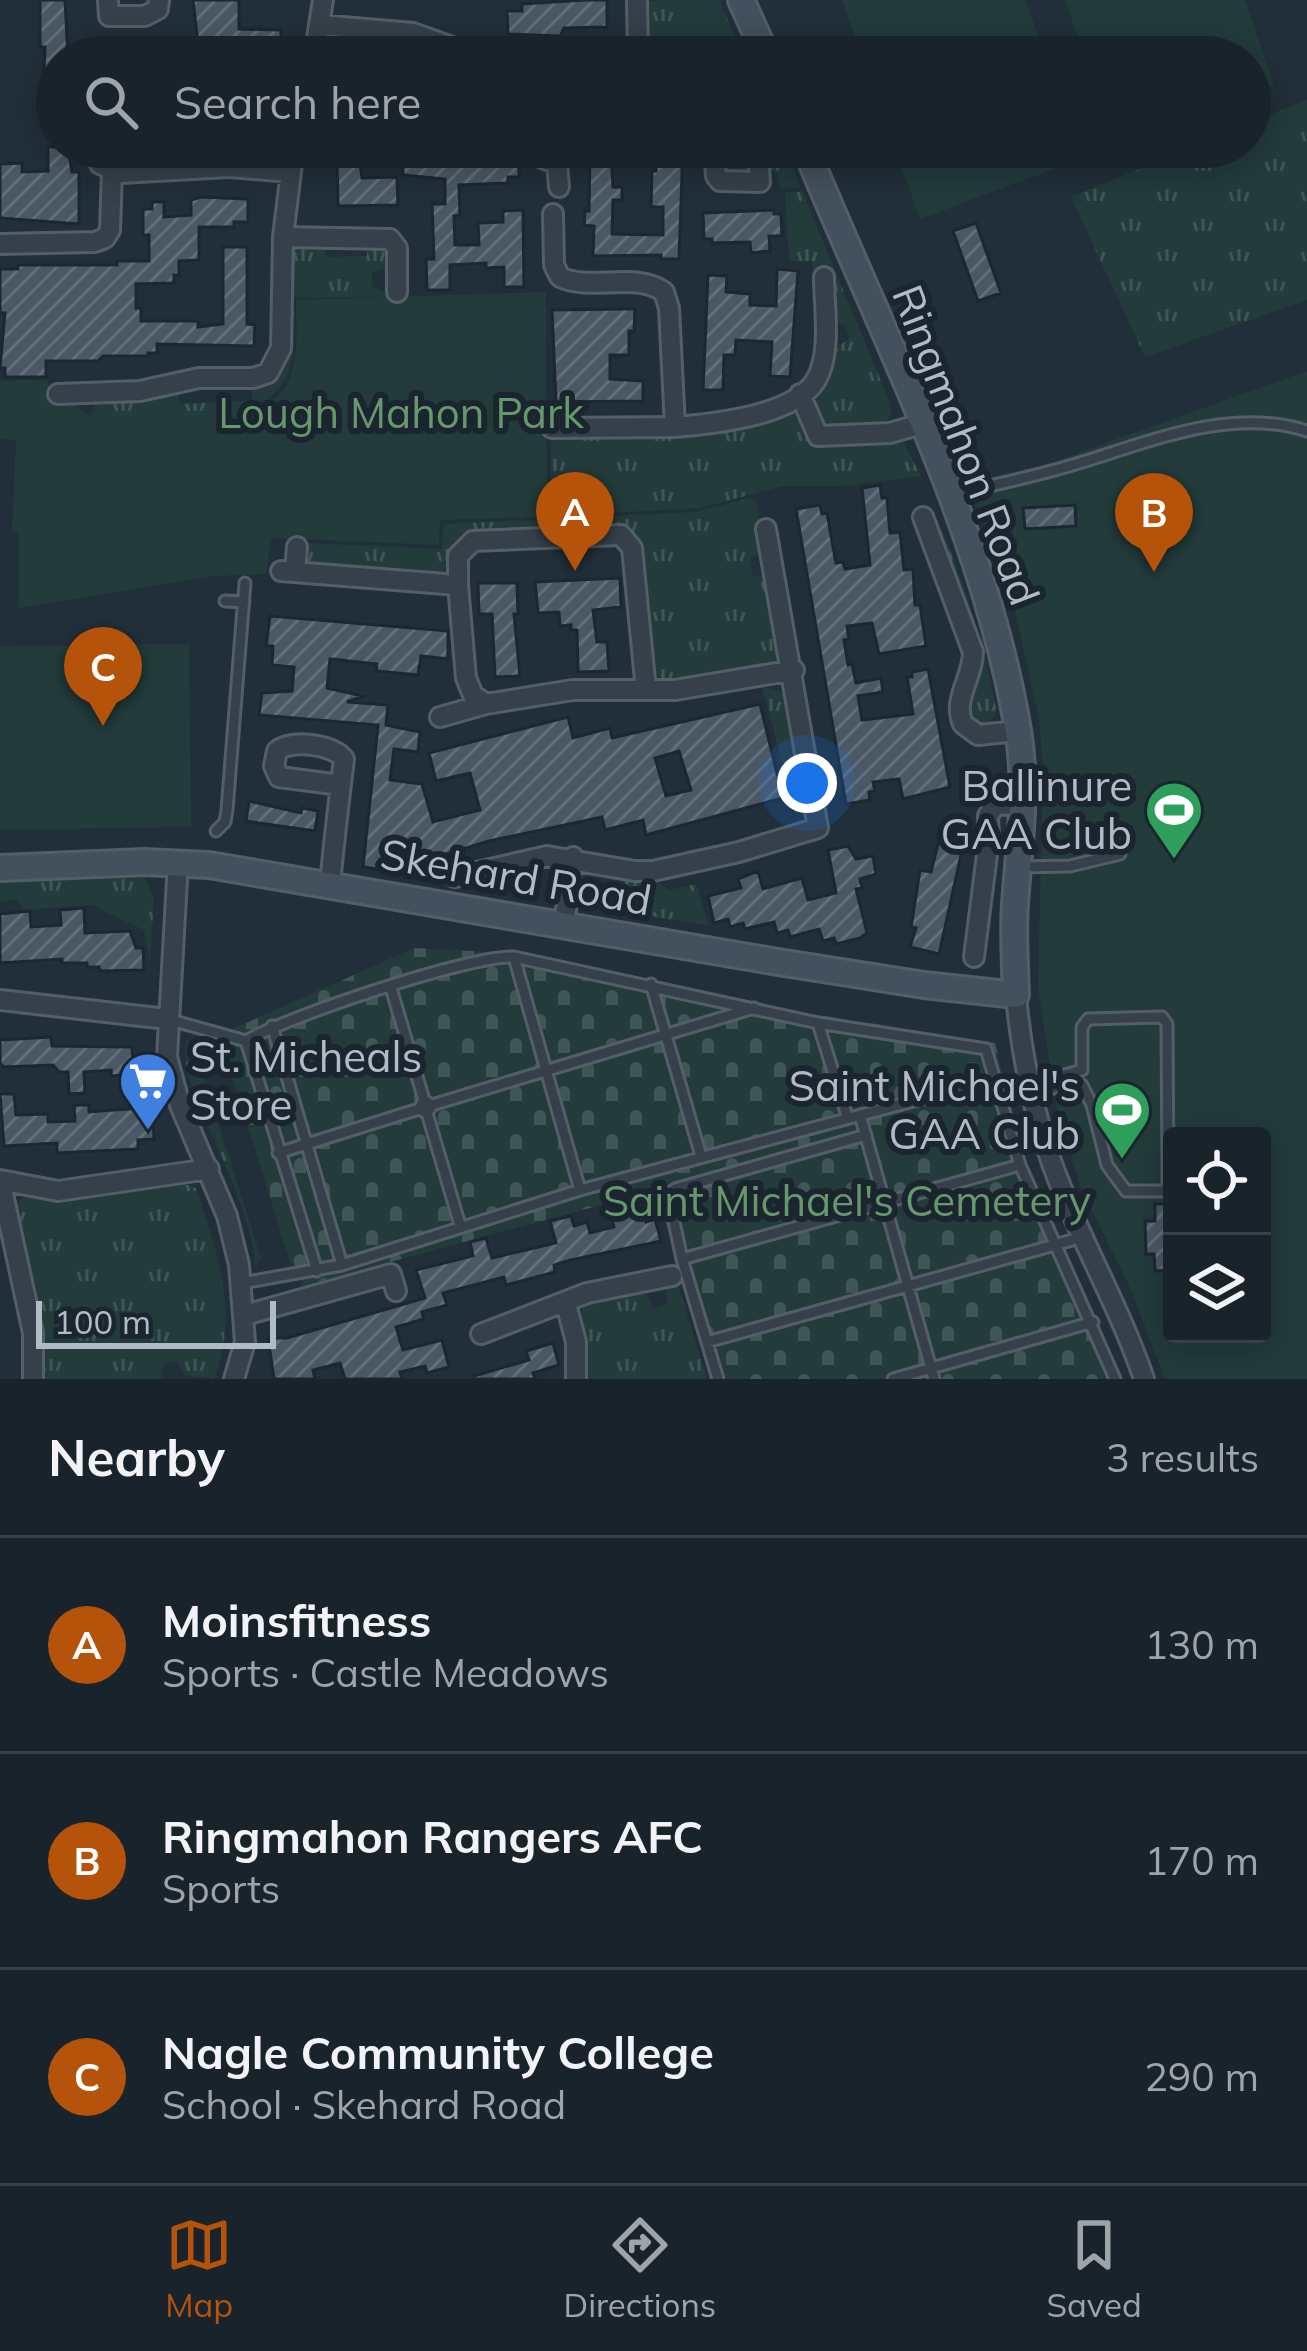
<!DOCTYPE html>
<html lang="en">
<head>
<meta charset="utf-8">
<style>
	:root { --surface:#19232c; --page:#262f38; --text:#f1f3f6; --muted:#9fa4a9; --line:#374048; --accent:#b45309 }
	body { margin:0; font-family:Mulish,sans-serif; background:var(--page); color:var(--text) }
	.controls { position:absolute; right:36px; bottom:36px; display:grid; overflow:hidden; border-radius:12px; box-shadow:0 6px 30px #0003 }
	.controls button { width:108px; height:108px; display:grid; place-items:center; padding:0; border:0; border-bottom:3px solid var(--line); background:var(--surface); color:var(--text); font:60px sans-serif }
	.scale { position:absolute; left:36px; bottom:30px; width:240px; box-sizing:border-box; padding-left:12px; border:6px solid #b0bbc6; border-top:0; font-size:33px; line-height:42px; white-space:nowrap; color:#b0bbc6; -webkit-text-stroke:9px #1a252f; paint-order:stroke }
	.you { position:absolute; left:807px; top:783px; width:42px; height:42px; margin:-30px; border:9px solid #fff; border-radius:50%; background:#1a73e8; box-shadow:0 0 0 18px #1a73e833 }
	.badge { display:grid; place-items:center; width:78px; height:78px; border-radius:50%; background:var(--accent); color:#fff; font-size:39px; font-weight:700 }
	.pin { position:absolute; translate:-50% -99px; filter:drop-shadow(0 3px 6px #0008) }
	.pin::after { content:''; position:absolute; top:63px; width:42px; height:36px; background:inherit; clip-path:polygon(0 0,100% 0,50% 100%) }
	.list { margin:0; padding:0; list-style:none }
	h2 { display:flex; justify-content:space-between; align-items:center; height:156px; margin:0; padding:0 48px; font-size:51px }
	h2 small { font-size:39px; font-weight:400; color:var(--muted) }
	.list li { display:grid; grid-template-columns:78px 1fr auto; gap:36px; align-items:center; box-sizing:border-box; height:216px; padding:0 48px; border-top:3px solid var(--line) }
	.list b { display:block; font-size:45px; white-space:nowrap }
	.list p { margin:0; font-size:39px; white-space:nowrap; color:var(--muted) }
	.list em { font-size:39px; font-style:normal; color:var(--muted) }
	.icon { flex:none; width:66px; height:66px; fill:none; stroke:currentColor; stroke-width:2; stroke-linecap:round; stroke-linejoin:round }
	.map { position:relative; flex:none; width:1307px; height:1379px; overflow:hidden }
	.search { position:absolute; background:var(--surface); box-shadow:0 6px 30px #0003; left:36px; right:36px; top:36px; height:132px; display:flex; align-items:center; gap:30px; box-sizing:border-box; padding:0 42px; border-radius:66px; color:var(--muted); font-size:45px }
	.sheet { height:804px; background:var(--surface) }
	nav { display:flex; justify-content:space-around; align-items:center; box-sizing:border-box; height:168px; border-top:3px solid var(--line); background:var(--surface); font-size:33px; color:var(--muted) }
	nav a { display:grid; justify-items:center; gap:6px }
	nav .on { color:var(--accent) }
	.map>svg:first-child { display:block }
	.grass { fill:url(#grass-tufts) }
	.cemetery { fill:url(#cemetery-stones) }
	.park { fill:#233b3b; fill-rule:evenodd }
	.building { fill:url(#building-hatch); stroke:#1c2731; stroke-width:3; fill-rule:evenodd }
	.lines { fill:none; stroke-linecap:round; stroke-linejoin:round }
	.lane-casing { stroke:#535e68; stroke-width:15 }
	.street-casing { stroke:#535e68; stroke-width:24 }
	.secondary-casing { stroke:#535e68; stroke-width:30 }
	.lane { stroke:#35404a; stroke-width:9 }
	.street { stroke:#35404a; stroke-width:18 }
	.secondary { stroke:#43505d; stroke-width:24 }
	.labels { text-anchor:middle; stroke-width:12; stroke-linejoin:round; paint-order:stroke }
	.park-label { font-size:42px; fill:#67976c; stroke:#1a252f }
	.street-label { font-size:42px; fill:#b0bbc6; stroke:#1a252f }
	.poi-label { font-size:42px; fill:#b0bbc6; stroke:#1a252f; text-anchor:end }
</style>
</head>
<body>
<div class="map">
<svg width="1307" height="1379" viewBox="0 0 1307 1379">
	<defs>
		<pattern id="grass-tufts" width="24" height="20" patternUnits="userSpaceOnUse" patternTransform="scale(3)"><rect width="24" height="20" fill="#233b3b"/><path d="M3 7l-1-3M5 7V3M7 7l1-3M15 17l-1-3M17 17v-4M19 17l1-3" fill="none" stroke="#405556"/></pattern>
		<pattern id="cemetery-stones" width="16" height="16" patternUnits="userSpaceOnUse" patternTransform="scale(3)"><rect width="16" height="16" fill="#233b3b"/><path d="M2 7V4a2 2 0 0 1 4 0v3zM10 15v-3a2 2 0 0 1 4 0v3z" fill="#405556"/></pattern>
		<pattern id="building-hatch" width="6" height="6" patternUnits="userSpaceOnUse" patternTransform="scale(3)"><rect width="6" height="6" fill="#4a5865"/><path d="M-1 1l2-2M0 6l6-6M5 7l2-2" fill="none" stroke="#626e7a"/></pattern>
	</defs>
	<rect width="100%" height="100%" fill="#212f3a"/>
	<path class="grass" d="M659 0H719L744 57H686L648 47 645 3Z
		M1307 100V300L1145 357 1071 197 1193 147H1250V123Z
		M736 147H784L801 188 780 189 779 175 768 167 765 157H750L749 167 742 175 725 172 721 153 736 154Z
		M802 191 891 405V416L885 422 831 425 817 418C812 397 828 348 849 339L846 327 833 319 831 274 813 273 812 261H789L785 193Z
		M367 244 385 246 390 253 389 267 372 272V286L391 297 294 298C294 341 301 390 252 406V388C311 375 286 293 293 249L325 247V257L367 256Z
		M178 392 180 404 244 401 240 433 0 407 72 402 76 413 91 415 96 402 148 400Z
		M789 409 800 414 803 434 812 444 904 443 921 476 843 486H783L700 508 552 516 550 433C634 436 709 442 789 409Z
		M751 498 757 504 761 529 756 532 761 554 750 557 753 576 768 575 780 648 774 663 683 679 660 678 657 674 640 540 627 529 464 538 453 550 444 571 434 575 304 564 303 543 442 549 444 524 695 512Z
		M941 527C966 588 984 648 997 712L986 725 973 724 964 707C969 696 979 683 981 671 986 642 951 568 940 539Z
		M762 686 780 691 784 697 802 808 796 816Z
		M143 873 154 898 150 962 144 930 92 905 24 910 17 900 0 901V880Z
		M623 881 660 884 669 890 696 884 709 926 608 909Z
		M186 1041 193 1043 261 1259 255 1266C255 1224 217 1148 200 1107 191 1085 182 1061 186 1041Z
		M180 1182 196 1188C217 1251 240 1314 214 1379L184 1375 177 1361 164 1363 161 1379H43L42 1331 15 1209 21 1199 30 1196 86 1198Z
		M677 1281 707 1379H584L582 1307C596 1295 634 1286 649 1297L652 1308 667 1304V1287Z"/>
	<path class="cemetery" d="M414 948 511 953 819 1015 995 1043 1023 1157 1058 1247 1084 1289 1122 1379H710L656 1190 302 1286 297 1267 290 1262 225 1053 235 1028Z"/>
	<path class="park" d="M842 0H1025L1046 57H862Z
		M1065 0H1245L1274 85 1250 93V57H1085Z
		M894 147H1080L1084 158 920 219Z
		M546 292 547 517 440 520 439 545 271 538 266 574 215 576 19 608V533L12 528 16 440 0 439V381L46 379 58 400 70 401 90 416 255 409C304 394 296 340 296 300Z
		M1307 371V1379H1165L1130 1288 1080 1186 1055 1101 1038 987 1043 766 1039 720 1014 606 968 482 1044 465ZM1172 1136H1262V1334H1172Z
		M189 644 191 827 0 830V646Z"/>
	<path class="building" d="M40 0H65L68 57H57V91H43L45 47H40Z
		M193 0H239V29L281 30V57H259V52H232V57H142L141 45 198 44Z
		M585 0H607V27L564 28 560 36 508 34 507 11H522V4Z
		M48 147H68L72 172H79V224L0 218V164L22 163V172L48 171Z
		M332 147H358L362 178 397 177 398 205 338 206 337 161H332Z
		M402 147H432V154L508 153V157H519V177H508V183L459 185 460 215 454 216 455 245H479L478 223 503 222V211L523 210 524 287H504V267L486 268V263L450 265V290H427L426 259H434L432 204H445V179L403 175Z
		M662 147H683L679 259H661V255L593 256 594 226 584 225 585 211H589L590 149H611L613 187H622V200H613L612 234 663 235V207H651L652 171H656V153H662Z
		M201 197 248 199V222H234V227H199V260L179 261V275H174V283L136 284V308H141V321H198V327L223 324V247H247V324L255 325 254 346 157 344V353H148V356H103L98 361H46V377H5V368H0L5 313H0V269H18V265H117V261H149V235H143V209H152V202H164V217L191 215V200Z
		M774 210V214H781L782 236H769L770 251 751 253 750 242 712 243V239H704L703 213Z
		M976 223 1001 293 978 301 953 231Z
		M777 269 798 271 790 377 770 376 772 342 736 340 735 355H724L723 390H703L708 275 727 276 726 292 750 294V305L776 306Z
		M622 309H635L634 331H629V355H610V379L643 381V401L556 402 552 310Z
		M880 485 882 498H887L890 533 900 532 904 570 913 569 915 605H920L926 646 879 654 872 623 847 626 849 639 844 640 848 665 852 664 856 683 881 678 883 692 858 696 862 720 913 714 907 677H912V672L928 669 950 787 903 799 899 779 873 782 875 791 869 792 870 800 846 804 796 509 820 505 822 514 827 513 836 563 843 562 845 569 870 565 862 488Z
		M1075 505 1076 526 1025 529 1023 508Z
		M620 578 621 607 593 610 597 642H607L609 671 578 672 577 630H571V625L560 626 559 612 538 613 535 582Z
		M478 583H517L518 614H514L520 676 495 677 492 614H479Z
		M270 616 448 631V659L421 656 418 675 376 671 377 664 330 659 327 688 363 696 347 702 388 705 386 725 420 732 418 752 394 749 390 780 422 784 433 822 480 810 470 773 436 781 429 753 568 717 573 738 610 728 612 738 760 704 783 798 646 835 643 820 605 830 602 817 489 841 427 860 419 849 388 846 385 870 363 867 378 725 259 715 262 693 292 691 294 667 272 665 273 646H266ZM679 751 691 790 666 796 655 758Z
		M249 801 301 813 302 808 318 811 315 831 246 821Z
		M941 832 965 837 939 954 910 947 916 928 911 927 920 870 931 872Z
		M848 846 856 859 873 856 876 874 860 879 862 888 856 889 867 933 860 938 836 944 834 938 823 941 819 929 790 937 788 930 777 933 774 922 745 929 743 923 730 927 728 919 714 923 708 896 741 888 738 879 758 871 763 889 802 878 808 900 836 893 828 850Z
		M84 908 85 933 130 931 136 948H143L144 970 100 971 99 967H87V963H62V959L0 963V914L30 911 31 927 61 925 60 910Z
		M51 1037 52 1046 132 1047 133 1068 126 1069V1075L111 1076V1070L84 1072 85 1093 69 1094 68 1072H59L53 1065 4 1067 0 1063V1040Z
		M0 1094H14L16 1115 48 1114V1122L75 1121 74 1105H89V1112L141 1108 143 1118 153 1117 154 1139 138 1140V1149L57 1153V1143L4 1146Z
		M1155 1204H1172V1270L1155 1271 1154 1254H1146L1145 1221H1155Z
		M637 1208 639 1217 644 1215 646 1222 655 1219 661 1241 571 1260 554 1265 555 1272 506 1285 504 1277 443 1293 447 1305 422 1312 424 1319 396 1327 403 1350 442 1340 449 1367 427 1373 425 1366 400 1372 402 1379H345L340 1363 313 1370 315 1379H274L268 1338H287L425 1298 416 1270 473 1256 470 1242 486 1238 492 1258 556 1243 550 1221 571 1216 574 1226 587 1222 590 1233 614 1227 612 1219Z
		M553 1343 559 1365 533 1373 535 1379H475L474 1376 529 1360 526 1351Z"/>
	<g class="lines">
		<g class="lane-casing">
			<path id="lane" d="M956 494C989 486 1022 479 1055 470 1135 449 1223 404 1307 431
				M225 601 244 602
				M216 831 225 822 227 810 245 583
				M1018 867 1070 866 1120 854
				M514 957 580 1190
				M651 984 701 1156
				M391 988 424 1100
				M167 1019 246 1041 317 1271
				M818 1023 986 1049 1020 1165 1115 1379
				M272 1026 342 1265
				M246 1041C283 1018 473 954 514 957L818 1023 847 1116
				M1030 1085 1082 1070V1027L1088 1019 1162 1017 1167 1024 1168 1184 1165 1191H1126L1107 1165 1092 1105 1082 1085 1074 1082 1032 1094
				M432 1105 754 1008
				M427 1113 460 1225
				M860 1115 934 1379
				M278 1153 419 1109 424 1100 432 1105 427 1113 419 1109
				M682 1259 1020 1165
				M242 1283 342 1265 580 1190 996 1079
				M707 1342 1083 1237
				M718 1379 682 1259 668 1194 675 1189 866 1135
				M893 1379 1093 1322"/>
		</g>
		<g class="street-casing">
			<path id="street" d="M108 0 109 16H145L158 9 159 0
				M637 0 638 56
				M320 25 413 33 480 57
				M314 57 323 0
				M95 147 100 164 121 173 229 167 290 172
				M534 147 540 157 557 164 559 187
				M714 147 716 176 720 181 760 182 759 168
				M553 214 554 265 560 277C592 292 635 271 664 292L669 308 675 427C713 424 794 416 816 380 832 353 824 307 824 277
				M283 237 390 239 397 248V292
				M0 244 95 242 105 238 110 230 112 171
				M58 394 140 391 199 378H253L268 373 281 348 283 237 294 147
				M800 394 818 436 890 433 921 424
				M552 428 675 427
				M923 517 973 652C973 678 952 699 963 724L978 735 1018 731
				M281 571 458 585 466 678 473 695 486 704 573 690H675L794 670
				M295 572 297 547
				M458 585V556L473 541 621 535 632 548 646 690
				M440 717 486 704
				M178 862 167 1057 180 1105 227 1216 239 1265 245 1342 234 1379
				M455 877 547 856 635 871H653L739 852 818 828 766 529
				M330 884C334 842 339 800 344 759 333 744 291 739 277 751L274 766 279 777 341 785
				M564 925 573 857
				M974 957 989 839 988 816 995 805 1022 804
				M1016 995C1022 1062 1037 1130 1063 1192 1089 1256 1122 1314 1144 1379
				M0 1000 167 1019
				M0 1180 58 1191 209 1169
				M0 1180 33 1333V1379
				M566 1304 576 1342V1379
				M245 1315 391 1274 396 1291
				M481 1334 587 1293 672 1276"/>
		</g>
		<g class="secondary-casing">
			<path id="secondary" d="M741 0 767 57
				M0 868 144 862 209 865 778 962 924 985 1016 995C1015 965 1013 934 1015 904 1019 846 1028 788 1018 730 985 532 881 332 805 147"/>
		</g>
		<use href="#lane" class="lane"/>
		<use href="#street" class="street"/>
		<use href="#secondary" class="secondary"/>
	</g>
	<defs>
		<g id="stadium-pin" transform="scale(3)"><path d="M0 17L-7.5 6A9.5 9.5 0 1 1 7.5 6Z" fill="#2e9e5b" stroke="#1a252f"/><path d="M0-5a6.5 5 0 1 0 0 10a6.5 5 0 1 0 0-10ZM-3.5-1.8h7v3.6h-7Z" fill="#fff"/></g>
		<g id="supermarket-pin" transform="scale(3)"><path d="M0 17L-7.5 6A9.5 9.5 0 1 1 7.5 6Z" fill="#3f7fe0" stroke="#1a252f"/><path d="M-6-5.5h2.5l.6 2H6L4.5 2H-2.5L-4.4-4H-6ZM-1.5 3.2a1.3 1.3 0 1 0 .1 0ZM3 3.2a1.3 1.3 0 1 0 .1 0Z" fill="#fff"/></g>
	</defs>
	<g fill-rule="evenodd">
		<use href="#stadium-pin" x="1174" y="810"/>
		<use href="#supermarket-pin" x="148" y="1081"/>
		<use href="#stadium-pin" x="1122" y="1110"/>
	</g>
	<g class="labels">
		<g class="park-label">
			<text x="401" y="428">Lough Mahon Park</text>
			<text x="847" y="1216">Saint Michael's Cemetery</text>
		</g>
		<g class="street-label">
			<text transform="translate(966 445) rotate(69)" y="15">Ringmahon Road</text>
			<text transform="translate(516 877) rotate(10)" y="15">Skehard Road</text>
		</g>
		<g class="poi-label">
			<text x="1132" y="801">Ballinure<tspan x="1132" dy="48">GAA Club</tspan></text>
			<text x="190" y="1072" text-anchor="start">St. Micheals<tspan x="190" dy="48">Store</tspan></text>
			<text x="1080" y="1101">Saint Michael's<tspan x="1080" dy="48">GAA Club</tspan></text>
		</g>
	</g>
</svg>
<div class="controls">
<button><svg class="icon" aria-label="locate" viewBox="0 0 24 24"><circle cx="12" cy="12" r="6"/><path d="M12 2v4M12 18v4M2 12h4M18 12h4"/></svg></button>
<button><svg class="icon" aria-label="layers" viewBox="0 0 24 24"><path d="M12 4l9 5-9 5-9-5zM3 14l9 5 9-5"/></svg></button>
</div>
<div class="scale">100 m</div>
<div class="you"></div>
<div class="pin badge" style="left:575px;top:571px">A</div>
<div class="pin badge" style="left:1154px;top:572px">B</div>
<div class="pin badge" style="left:103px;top:726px">C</div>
<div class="search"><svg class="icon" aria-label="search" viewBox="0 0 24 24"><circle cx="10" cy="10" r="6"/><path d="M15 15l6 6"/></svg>Search here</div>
</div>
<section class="sheet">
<h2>Nearby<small>3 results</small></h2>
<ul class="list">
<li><span class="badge">A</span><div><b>Moinsfitness</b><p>Sports · Castle Meadows</p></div><em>130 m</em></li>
<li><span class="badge">B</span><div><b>Ringmahon Rangers AFC</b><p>Sports</p></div><em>170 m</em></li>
<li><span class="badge">C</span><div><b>Nagle Community College</b><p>School · Skehard Road</p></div><em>290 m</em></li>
</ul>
</section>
<nav>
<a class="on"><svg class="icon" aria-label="map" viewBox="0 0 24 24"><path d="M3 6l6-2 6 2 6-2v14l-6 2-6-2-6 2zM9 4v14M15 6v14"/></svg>Map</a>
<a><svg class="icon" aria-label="directions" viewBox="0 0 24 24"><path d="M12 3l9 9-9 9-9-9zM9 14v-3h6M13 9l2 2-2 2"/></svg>Directions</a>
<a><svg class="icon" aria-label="saved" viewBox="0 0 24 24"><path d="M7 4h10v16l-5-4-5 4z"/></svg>Saved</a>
</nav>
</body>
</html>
